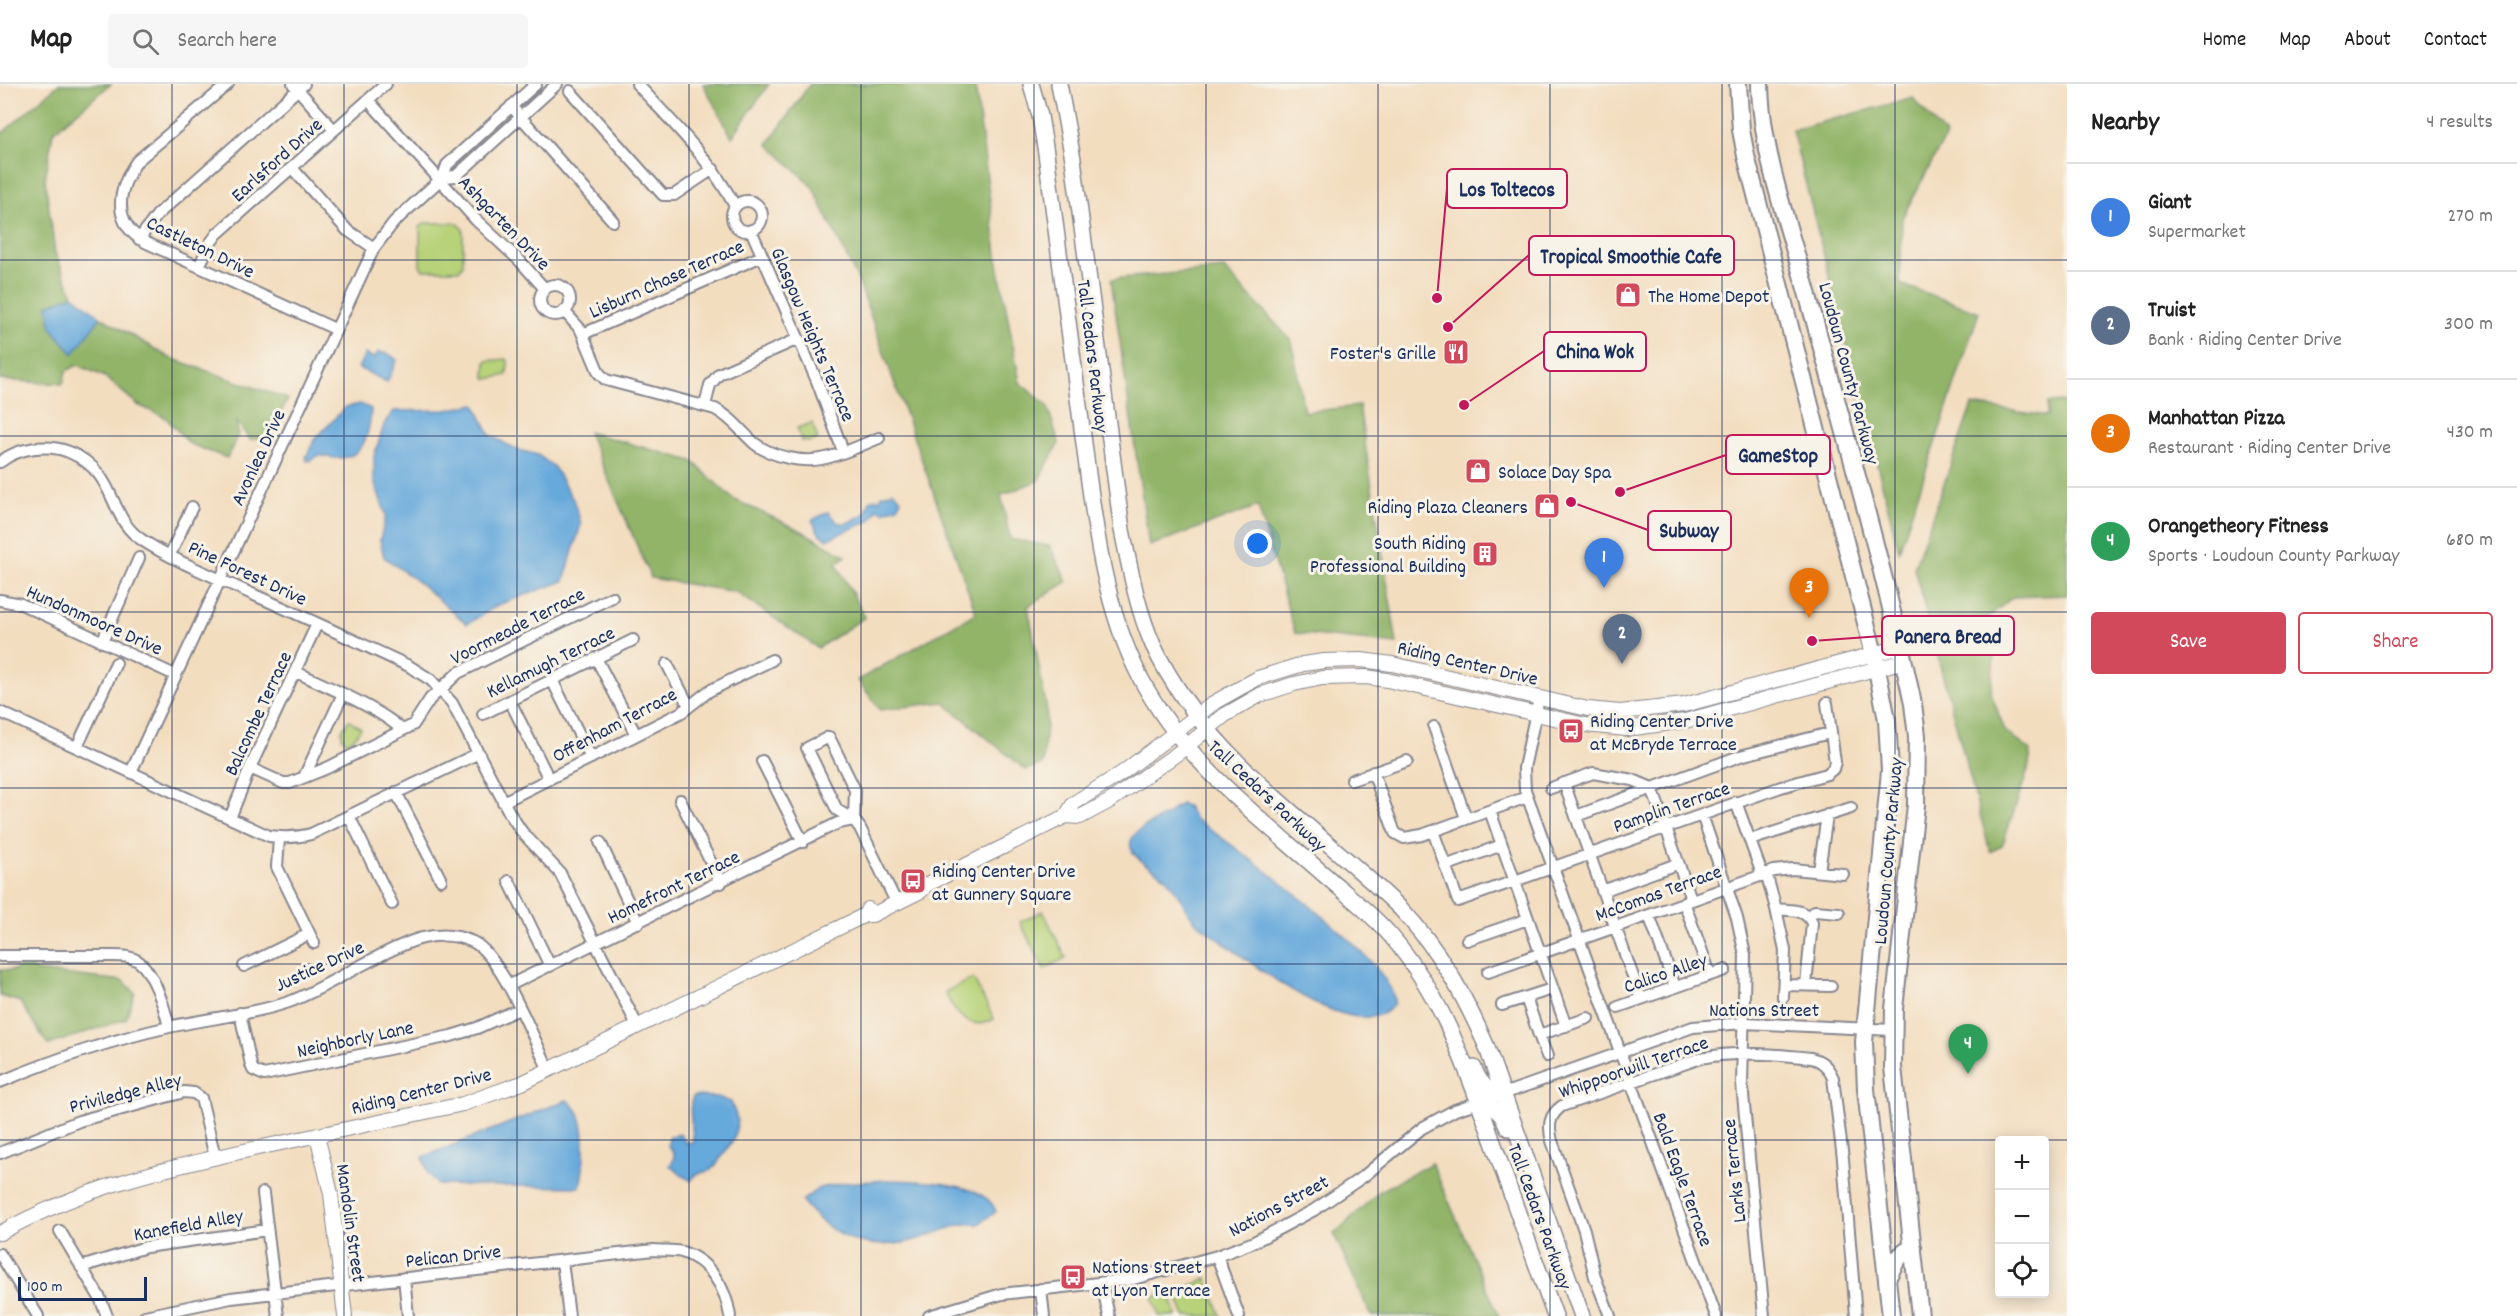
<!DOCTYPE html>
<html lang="en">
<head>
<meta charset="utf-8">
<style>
	:root { --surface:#fff; --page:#f6f6f6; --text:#222; --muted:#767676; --line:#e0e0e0; --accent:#d1495b }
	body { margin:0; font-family:Dekko,sans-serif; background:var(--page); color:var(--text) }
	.controls { position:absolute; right:18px; bottom:18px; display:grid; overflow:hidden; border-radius:6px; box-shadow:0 3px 15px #0003 }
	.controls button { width:54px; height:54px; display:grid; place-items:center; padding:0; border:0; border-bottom:2px solid var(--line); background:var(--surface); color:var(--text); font:30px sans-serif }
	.scale { position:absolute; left:18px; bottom:15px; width:129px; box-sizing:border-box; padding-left:6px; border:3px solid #1b2f5e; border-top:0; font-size:16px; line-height:21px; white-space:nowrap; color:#1b2f5e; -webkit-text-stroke:4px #f7f3e8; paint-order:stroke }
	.you { position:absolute; left:1258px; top:460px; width:21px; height:21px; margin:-15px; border:4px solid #fff; border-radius:50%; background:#1a73e8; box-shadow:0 0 0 9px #1a73e833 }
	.badge { display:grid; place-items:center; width:39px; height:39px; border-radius:50%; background:var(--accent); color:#fff; font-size:20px; font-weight:700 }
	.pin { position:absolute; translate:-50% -50px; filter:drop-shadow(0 2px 3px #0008) }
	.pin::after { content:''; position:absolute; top:32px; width:21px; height:18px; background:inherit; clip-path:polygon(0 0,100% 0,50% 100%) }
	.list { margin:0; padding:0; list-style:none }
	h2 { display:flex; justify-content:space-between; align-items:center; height:78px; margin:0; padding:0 24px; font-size:26px }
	h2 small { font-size:20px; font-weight:400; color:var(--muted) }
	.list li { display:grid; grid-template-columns:39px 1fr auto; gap:18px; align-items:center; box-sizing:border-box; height:108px; padding:0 24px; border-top:2px solid var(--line) }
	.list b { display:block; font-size:22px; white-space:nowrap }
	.list p { margin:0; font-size:20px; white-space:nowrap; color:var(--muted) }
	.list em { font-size:20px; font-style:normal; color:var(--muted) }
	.actions { display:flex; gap:12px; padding:18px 24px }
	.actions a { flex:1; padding:14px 0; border:2px solid var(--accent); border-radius:6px; text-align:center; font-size:21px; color:var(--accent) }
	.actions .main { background:var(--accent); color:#fff }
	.icon { flex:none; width:33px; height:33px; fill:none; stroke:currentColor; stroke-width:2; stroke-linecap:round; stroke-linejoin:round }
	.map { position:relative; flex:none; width:2067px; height:1232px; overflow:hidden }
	header { display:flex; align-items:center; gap:36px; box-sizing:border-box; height:84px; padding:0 30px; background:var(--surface); border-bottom:2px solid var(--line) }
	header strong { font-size:28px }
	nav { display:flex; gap:33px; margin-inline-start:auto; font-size:21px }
	.search { width:420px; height:54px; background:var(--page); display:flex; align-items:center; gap:15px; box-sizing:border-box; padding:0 21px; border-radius:6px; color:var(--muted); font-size:22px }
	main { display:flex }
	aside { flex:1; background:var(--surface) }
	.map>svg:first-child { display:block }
	.green { fill:#b7d278; stroke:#69806b; stroke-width:1.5 }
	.forest { fill:#91b468; stroke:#567263; stroke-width:1.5 }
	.water { fill:#66a9db; stroke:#406c9c; stroke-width:1.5 }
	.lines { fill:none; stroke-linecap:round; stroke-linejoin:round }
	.minor-casing { stroke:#87868e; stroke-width:14 }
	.tertiary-casing { stroke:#87868e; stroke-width:16 }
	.secondary-casing { stroke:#87868e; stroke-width:18 }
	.primary-casing { stroke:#87868e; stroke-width:20 }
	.minor { stroke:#fff; stroke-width:10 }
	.tertiary { stroke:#fff; stroke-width:14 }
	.secondary { stroke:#fff; stroke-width:15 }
	.primary { stroke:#fff; stroke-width:16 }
	.grid { fill:none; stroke:#1b2f5e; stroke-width:1.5; stroke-opacity:0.55 }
	.labels { text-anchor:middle; stroke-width:6; stroke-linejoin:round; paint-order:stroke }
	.street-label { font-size:20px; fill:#1b2f5e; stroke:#f7f3e8 }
	.poi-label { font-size:20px; fill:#1b2f5e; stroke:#f7f3e8; text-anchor:start }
	.leader { fill:none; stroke:#c2185b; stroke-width:2 }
	.callout-dot { fill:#c2185b; stroke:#f7f3e8; stroke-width:2 }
	.callout { fill:#f7f3e8; stroke:#c2185b; stroke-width:2 }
	.callout-label { font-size:21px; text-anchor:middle; font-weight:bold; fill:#1b2f5e }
</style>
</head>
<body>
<header>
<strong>Map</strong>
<div class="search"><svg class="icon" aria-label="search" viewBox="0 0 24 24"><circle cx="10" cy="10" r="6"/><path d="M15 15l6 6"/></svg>Search here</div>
<nav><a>Home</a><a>Map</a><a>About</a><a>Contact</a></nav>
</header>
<main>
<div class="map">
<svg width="2067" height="1232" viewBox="0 0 2067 1232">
	<rect width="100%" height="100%" fill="#f7f3e8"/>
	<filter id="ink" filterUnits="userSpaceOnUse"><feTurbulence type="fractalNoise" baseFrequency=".0167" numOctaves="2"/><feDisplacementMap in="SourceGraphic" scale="12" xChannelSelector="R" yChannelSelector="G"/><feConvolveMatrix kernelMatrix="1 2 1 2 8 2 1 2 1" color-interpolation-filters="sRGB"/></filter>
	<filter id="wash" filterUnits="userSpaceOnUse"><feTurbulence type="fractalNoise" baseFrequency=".008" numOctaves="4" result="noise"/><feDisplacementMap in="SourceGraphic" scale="24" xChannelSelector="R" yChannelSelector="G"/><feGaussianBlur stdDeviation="1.35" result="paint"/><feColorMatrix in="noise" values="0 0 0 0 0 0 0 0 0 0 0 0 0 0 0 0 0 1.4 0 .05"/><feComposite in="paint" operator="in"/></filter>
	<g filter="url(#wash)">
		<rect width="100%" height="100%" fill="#f3ddbf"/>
		<path class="green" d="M425 139H458L463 145V180L459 186H423L420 181V143Z
			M506 275 508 277 507 291 488 295 485 293 486 277Z
			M812 339 818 355 809 358 802 357 797 344Z
			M349 636 361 644 354 654 347 658 342 654V646Z
			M1043 827 1066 874 1044 885 1020 838Z
			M973 894 994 935C969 949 953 928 945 908Z
			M1207 1195 1221 1232H1185L1175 1208Z
			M1169 1209 1177 1232H1159L1153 1213Z"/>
		<path class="forest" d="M59 0H111L53 48 45 95 55 169 73 211 48 221 73 269 101 233 170 274 288 315 268 352 250 356 236 337 238 351 227 374 190 360 165 333 138 321 105 293 78 281 66 287 63 300 0 296V51Z
			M703 0H769L732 53Z
			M810 0H975L999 186 1020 299 1047 321 1059 359 1038 397 1001 411 1010 455 1050 462 1067 498 1028 522 1047 627 1043 680 1026 686 943 618 880 626 858 596 976 529 858 196 812 102 768 60Z
			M1913 14 1946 52 1902 134 1900 200 1979 228 1899 467 1792 46Z
			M1224 185 1292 257 1304 328 1359 322 1397 560 1295 549 1258 422 1149 462 1111 195Z
			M2067 318V511L2013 513 1987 534 1995 558 1991 609 2005 647 2031 667 2028 686 2002 762 1990 768 1914 484 1972 321 2047 332V319Z
			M588 348 692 377 733 415 800 446 846 472 836 479 865 533 818 564 736 508 651 494Z
			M24 879 36 887 124 897 135 909 126 935 48 961 20 918 0 912V886H15Z
			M1432 1079 1499 1232H1371L1334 1150 1381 1106Z"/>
		<path class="water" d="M73 211 101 233 73 270 51 243 48 221Z
			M378 268 389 270 397 276 387 298 358 284 365 270 375 274Z
			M360 320 371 325C370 347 365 374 338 374 332 375 325 371 319 372 315 372 312 377 307 377L306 373 315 355 346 323Z
			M475 320 490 351 515 365 538 371 554 383 574 417 581 440 564 497 498 521 467 540 418 498 384 473 380 456 386 431 374 397V372L385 338 394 327 446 326Z
			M893 407 897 410 901 415 898 423 882 428 878 424 870 437 828 455 820 451 812 436 828 428 838 439H847L865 430 870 417 876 414 880 416 882 411Z
			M1181 720 1187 722 1194 734C1230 760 1400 879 1394 920 1355 970 1234 864 1198 840 1184 827 1179 807 1166 794 1156 785 1140 780 1133 768 1121 750 1154 738 1166 731 1171 728 1175 723 1181 720Z
			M694 1012 718 1013 731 1018 738 1037 734 1055 716 1081 709 1087 696 1090 691 1097 670 1082C675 1073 676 1070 668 1062L669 1053 680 1050 686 1059 693 1058C694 1045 686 1021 694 1012Z
			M567 1016C570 1019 575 1023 577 1026 588 1044 584 1084 580 1103L438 1101 427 1088 423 1073Z
			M887 1096C914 1097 987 1096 996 1128L977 1141C964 1136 946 1146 933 1150 880 1171 838 1162 802 1117L819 1104 845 1099Z"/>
	</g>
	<g filter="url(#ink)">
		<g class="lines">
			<g class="minor-casing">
				<path id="minor" d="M228 0 137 77C117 106 111 140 147 159L335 245
					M293 0 334 46
					M637 0C673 39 710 75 735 122
					M570 7 663 111H674L713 85
					M368 16 476 136 520 177 545 205
					M511 22 613 137
					M292 84 347 146 374 164
					M443 93 456 92 557 0
					M732 132a15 15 0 1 1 30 0a15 15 0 1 1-30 0Z
					M751 146 817 297 843 367
					M139 155 158 130 304 0
					M199 183 209 161 217 150 386 0
					M540 216a15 15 0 1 1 30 0a15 15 0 1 1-30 0Z
					M564 227 581 246 599 289 606 296 715 325C731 333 741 347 754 359 770 372 801 379 821 375 840 372 861 361 879 354
					M583 250 762 172
					M705 322 710 301 719 290 798 255
					M0 378C18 364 47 359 69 368 119 389 107 434 142 456 176 478 216 493 252 510 305 533 357 558 409 582L431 596 452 619 510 730 522 748 560 789 638 943
					M170 471 192 423
					M0 516 21 520 175 591
					M102 558 139 474
					M596 574 636 651
					M667 580 689 622
					M296 588C324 601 381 625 402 646
					M552 596 591 674
					M1539 614 1524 684 1525 706 1716 1232
					M510 617 549 695
					M0 628 269 752C284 754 296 754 311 750L479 669
					M483 630 633 556
					M1434 643 1466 734
					M77 663 116 579
					M762 677 803 758
					M250 684 283 699H290L327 684 413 641 430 615 458 589 612 513
					M131 688 374 164 394 138 443 93 447 81 536 0
					M1373 688 1395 749 1404 754 1422 751 1527 713
					M304 693 343 610
					M1352 696 1407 677
					M1564 699 1641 915
					M1551 704 1593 689 1633 696 1652 704 1691 815
					M396 708 441 796
					M680 716 721 799
					M503 718 682 628 709 607 772 576
					M1736 718 1762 790
					M1490 727 1566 942
					M1702 731 1737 834 1745 871 1742 1000 1764 1232
					M349 732 392 820
					M1576 732 1740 672 1830 649
					M230 734 250 684 317 540
					M854 736 855 706 829 653 807 664 837 726 854 736 860 744 895 816
					M1433 747 1458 817 1781 703 1827 690 1833 685 1835 678 1827 619
					M279 754 277 783 314 859
					M1750 756 1851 724
					M600 758 638 839
					M1445 782 1502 761
					M1819 787 1827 731
					M1766 789 1776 825C1791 827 1805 824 1812 839L1806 901
					M509 797 550 882
					M1602 807 1677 780
					M1684 818 1710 890
					M1776 825 1785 866 1783 913
					M1649 831 1675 903
					M1808 832 1815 827 1839 829
					M1467 856 1528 835
					M0 872H114C123 872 130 872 138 877 154 888 165 925 169 943
					M244 882 309 850
					M1488 888 1774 787 1793 785 1843 790
					M1784 901 1831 902
					M508 902 838 739 854 736
					M1526 914 1539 951
					M1502 921 1552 905
					M1618 923 1725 886
					M240 929 251 981 253 986 264 991 451 952 477 944 519 925
					M1547 972 1539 951 1588 934
					M0 998C55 975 111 956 169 943 208 934 251 931 289 918 313 909 336 895 358 883 394 865 432 839 473 858 501 871 534 956 549 986
					M1503 1010 1693 943 1744 939 1893 946
					M0 1069 79 1037 184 1008 194 1009 201 1014 215 1073
					M263 1109 278 1232
					M60 1147 100 1214 107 1232
					M0 1170 38 1232
					M1217 1172 1239 1232
					M562 1177 569 1232
					M81 1183 146 1163 267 1146
					M404 1194 408 1232
					M1102 1200 1109 1232
					M1041 1205 1044 1232
					M145 1232 231 1214 654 1166C663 1167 673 1166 682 1168 710 1177 726 1204 730 1232
					M929 1232 1002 1210 1133 1195 1217 1172 1254 1158 1314 1126 1364 1092 1422 1044 1455 1026 1479 1018
					M1610 1232 1595 1193 1584 1146 1552 1057C1548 1042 1549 1031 1562 1022L1701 974C1736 967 1775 970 1811 974 1823 977 1828 983 1833 994L1843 1075 1856 1232"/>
			</g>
			<g class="tertiary-casing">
				<path id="tertiary" d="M1066 732 1080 733 1110 717 1178 669 1225 631 1260 611 1294 600 1322 594 1366 593 1387 596 1585 641 1627 645 1685 637 1904 577
					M865 831H872L921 807 926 801 1066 732 1074 719 1122 689 1215 618 1258 594 1303 580 1324 577 1361 576 1392 580 1588 625 1620 628 1684 621 1900 563
					M317 1051 331 1110 345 1232
					M0 1149C84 1102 174 1082 267 1062 333 1048 398 1034 463 1020L522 999 865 831 868 825"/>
			</g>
			<g class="secondary-casing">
				<path id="secondary" d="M1031 0 1040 32 1046 69C1058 158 1069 248 1081 337 1093 424 1100 515 1140 593 1183 677 1259 733 1328 794 1350 813 1373 831 1391 852 1444 914 1466 983 1493 1058 1513 1116 1534 1174 1555 1232
					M1059 0 1073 75 1122 446C1130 484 1137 525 1153 561 1207 676 1313 739 1401 825 1439 865 1464 911 1486 961L1582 1232
					M1474 984C1478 996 1489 1011 1503 1010
					M1479 1018C1494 1020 1503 1030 1508 1044"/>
			</g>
			<g class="primary-casing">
				<path id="primary" d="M1738 0 1741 46 1746 72 1874 570 1887 636 1890 687 1864 958 1866 1005 1891 1232
					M1760 0C1761 68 1790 146 1808 212 1844 347 1884 483 1913 620L1917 652 1916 721 1894 925 1893 983 1920 1232
					M1887 1195C1894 1181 1898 1169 1913 1164"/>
			</g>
			<use href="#minor" class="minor"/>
			<use href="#tertiary" class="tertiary"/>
			<use href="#secondary" class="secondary"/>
			<use href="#primary" class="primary"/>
		</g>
	</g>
	<path class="grid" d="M172 0V1232M344 0V1232M517 0V1232M689 0V1232M861 0V1232M1034 0V1232M1206 0V1232M1378 0V1232M1550 0V1232M1722 0V1232M1895 0V1232M0 176H2067M0 352H2067M0 528H2067M0 704H2067M0 880H2067M0 1056H2067"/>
	<defs>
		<g id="shop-square" transform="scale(1.35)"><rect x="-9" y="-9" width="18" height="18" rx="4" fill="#d1495b" stroke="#f7f3e8"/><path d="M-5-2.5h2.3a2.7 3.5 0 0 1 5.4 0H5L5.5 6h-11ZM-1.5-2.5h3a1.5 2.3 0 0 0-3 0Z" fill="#fff"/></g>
		<g id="restaurant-square" transform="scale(1.35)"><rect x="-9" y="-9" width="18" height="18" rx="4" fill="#d1495b" stroke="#f7f3e8"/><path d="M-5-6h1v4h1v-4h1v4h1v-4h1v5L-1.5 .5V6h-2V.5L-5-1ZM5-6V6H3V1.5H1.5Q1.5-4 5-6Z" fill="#fff"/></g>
		<g id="building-square" transform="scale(1.35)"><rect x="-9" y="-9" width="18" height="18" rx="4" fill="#d1495b" stroke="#f7f3e8"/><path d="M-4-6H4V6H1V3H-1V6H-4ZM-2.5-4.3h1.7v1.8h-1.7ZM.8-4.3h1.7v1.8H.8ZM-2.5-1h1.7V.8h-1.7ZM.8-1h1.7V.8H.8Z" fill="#fff"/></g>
		<g id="bus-square" transform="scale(1.35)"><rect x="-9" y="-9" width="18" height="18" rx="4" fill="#d1495b" stroke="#f7f3e8"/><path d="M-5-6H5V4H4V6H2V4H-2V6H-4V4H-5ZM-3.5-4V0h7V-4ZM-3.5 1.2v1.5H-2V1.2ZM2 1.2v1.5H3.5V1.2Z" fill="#fff"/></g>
	</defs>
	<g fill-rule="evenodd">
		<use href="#shop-square" x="1628" y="211"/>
		<use href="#restaurant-square" x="1456" y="268"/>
		<use href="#shop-square" x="1478" y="387"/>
		<use href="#shop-square" x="1547" y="422"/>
		<use href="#building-square" x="1485" y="470"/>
		<use href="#bus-square" x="1571" y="647"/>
		<use href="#bus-square" x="913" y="797"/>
		<use href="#bus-square" x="1073" y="1193"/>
	</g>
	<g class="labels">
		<g class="street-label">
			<text transform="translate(276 75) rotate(-42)" y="7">Earlsford Drive</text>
			<text transform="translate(505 138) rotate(46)" y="7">Ashgarten Drive</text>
			<text transform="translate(201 162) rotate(26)" y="7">Castleton Drive</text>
			<text transform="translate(666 194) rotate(-24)" y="7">Lisburn Chase Terrace</text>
			<text transform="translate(814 250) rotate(67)" y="7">Glasgow Heights Terrace</text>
			<text transform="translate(1094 272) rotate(83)" y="7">Tall Cedars Parkway</text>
			<text transform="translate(1850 289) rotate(75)" y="7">Loudoun County Parkway</text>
			<text transform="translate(257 373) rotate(-65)" y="7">Avonlea Drive</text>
			<text transform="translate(248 488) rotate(25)" y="7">Pine Forest Drive</text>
			<text transform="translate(95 535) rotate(24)" y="7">Hundonmoore Drive</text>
			<text transform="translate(517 541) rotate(-27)" y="7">Voormeade Terrace</text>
			<text transform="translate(550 577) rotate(-26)" y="7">Kellamugh Terrace</text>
			<text transform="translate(1468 578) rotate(13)" y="7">Riding Center Drive</text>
			<text transform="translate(257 629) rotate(-65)" y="7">Balcombe Terrace</text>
			<text transform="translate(614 640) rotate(-28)" y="7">Offenham Terrace</text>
			<text transform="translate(1268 711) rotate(43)" y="7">Tall Cedars Parkway</text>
			<text transform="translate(1671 722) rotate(-19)" y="7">Pamplin Terrace</text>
			<text transform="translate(1887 767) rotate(-85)" y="7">Loudoun County Parkway</text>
			<text transform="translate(673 802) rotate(-26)" y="7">Homefront Terrace</text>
			<text transform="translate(1658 808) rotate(-20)" y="7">McComas Terrace</text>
			<text transform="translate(319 881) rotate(-25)" y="7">Justice Drive</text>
			<text transform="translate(1665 888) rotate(-19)" y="7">Calico Alley</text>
			<text x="1764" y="932">Nations Street</text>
			<text transform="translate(355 954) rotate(-12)" y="7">Neighborly Lane</text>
			<text transform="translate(1633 982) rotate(-19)" y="7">Whippoorwill Terrace</text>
			<text transform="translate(421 1006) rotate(-14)" y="7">Riding Center Drive</text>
			<text transform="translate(125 1008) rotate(-14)" y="7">Priviledge Alley</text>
			<text transform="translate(1733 1087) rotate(-96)" y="7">Larks Terrace</text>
			<text transform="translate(1684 1095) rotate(70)" y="7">Bald Eagle Terrace</text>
			<text transform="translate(1278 1121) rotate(-28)" y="7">Nations Street</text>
			<text transform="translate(1541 1132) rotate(70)" y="7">Tall Cedars Parkway</text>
			<text transform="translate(352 1139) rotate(82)" y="7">Mandolin Street</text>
			<text transform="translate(188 1140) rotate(-10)" y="7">Kanefield Alley</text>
			<text transform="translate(453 1171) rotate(-6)" y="7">Pelican Drive</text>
		</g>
		<g class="poi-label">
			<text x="1648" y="218">The Home Depot</text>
			<text x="1436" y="275" text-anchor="end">Foster's Grille</text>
			<text x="1498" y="394">Solace Day Spa</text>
			<text x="1528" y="429" text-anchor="end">Riding Plaza Cleaners</text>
			<text x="1466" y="465" text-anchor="end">South Riding<tspan x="1466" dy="23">Professional Building</tspan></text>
			<text x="1590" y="643">Riding Center Drive<tspan x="1590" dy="23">at McBryde Terrace</tspan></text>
			<text x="932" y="793">Riding Center Drive<tspan x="932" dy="23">at Gunnery Square</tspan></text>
			<text x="1092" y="1189">Nations Street<tspan x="1092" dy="23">at Lyon Terrace</tspan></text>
		</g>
	</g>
	<path class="leader" d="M1437 214L1447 104M1448 243L1529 171M1464 321L1544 267M1620 408L1726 371M1571 418L1648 446M1812 557L1882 552"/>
	<g class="callout-dot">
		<circle cx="1437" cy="214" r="6"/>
		<circle cx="1448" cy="243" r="6"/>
		<circle cx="1464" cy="321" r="6"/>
		<circle cx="1620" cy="408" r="6"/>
		<circle cx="1571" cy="418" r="6"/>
		<circle cx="1812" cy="557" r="6"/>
	</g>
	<g class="callout">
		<rect x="1447" y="85" width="120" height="39" rx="6"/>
		<rect x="1529" y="152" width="205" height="39" rx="6"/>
		<rect x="1544" y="248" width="102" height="39" rx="6"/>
		<rect x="1726" y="351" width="104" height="39" rx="6"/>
		<rect x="1648" y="427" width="83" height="39" rx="6"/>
		<rect x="1882" y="532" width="132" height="39" rx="6"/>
	</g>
	<g class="callout-label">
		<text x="1507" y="112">Los Toltecos</text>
		<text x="1631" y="179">Tropical Smoothie Cafe</text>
		<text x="1595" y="274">China Wok</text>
		<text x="1778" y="378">GameStop</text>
		<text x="1689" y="453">Subway</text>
		<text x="1948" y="559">Panera Bread</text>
	</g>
</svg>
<div class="controls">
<button>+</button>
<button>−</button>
<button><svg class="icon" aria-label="locate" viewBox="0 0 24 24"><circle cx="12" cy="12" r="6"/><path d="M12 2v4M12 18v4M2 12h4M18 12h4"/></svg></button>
</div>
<div class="scale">100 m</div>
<div class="you"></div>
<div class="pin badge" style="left:1604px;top:504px;background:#3f7fe0">1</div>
<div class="pin badge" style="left:1622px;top:580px;background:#5c6f8a">2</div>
<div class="pin badge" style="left:1809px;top:534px;background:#e8710a">3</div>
<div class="pin badge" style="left:1968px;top:990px;background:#2e9e5b">4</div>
</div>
<aside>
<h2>Nearby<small>4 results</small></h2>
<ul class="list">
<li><span class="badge" style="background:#3f7fe0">1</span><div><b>Giant</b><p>Supermarket</p></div><em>270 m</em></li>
<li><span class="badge" style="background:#5c6f8a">2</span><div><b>Truist</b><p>Bank · Riding Center Drive</p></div><em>300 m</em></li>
<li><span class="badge" style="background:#e8710a">3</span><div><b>Manhattan Pizza</b><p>Restaurant · Riding Center Drive</p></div><em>430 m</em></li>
<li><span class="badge" style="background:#2e9e5b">4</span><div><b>Orangetheory Fitness</b><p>Sports · Loudoun County Parkway</p></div><em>680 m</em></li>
</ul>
<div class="actions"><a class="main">Save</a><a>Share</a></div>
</aside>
</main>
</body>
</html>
